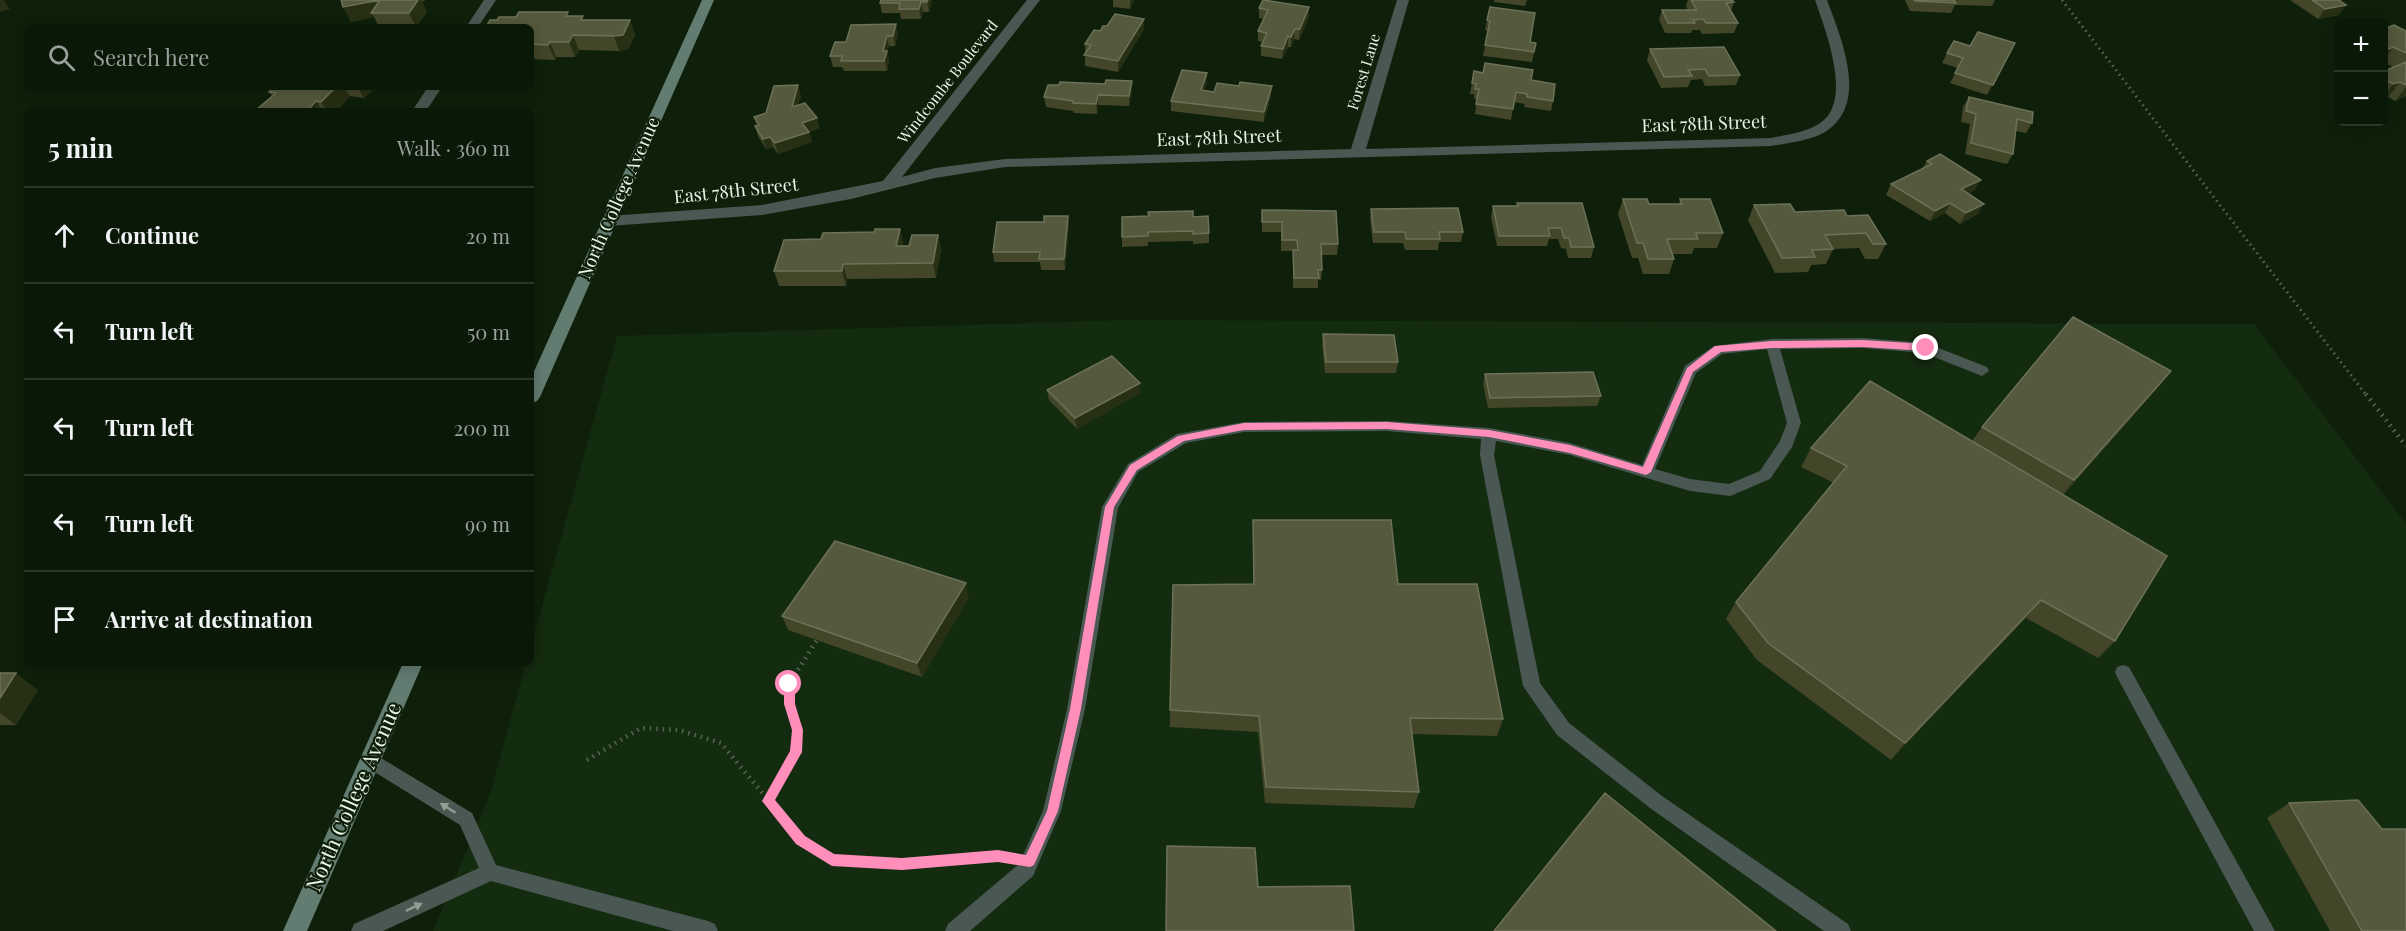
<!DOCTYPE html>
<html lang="en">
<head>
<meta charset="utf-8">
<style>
	:root { --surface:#0a1808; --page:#182516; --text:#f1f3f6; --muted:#99a09c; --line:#2a3729 }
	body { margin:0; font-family:"Playfair Display",serif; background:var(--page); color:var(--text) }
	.controls { position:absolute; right:18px; top:18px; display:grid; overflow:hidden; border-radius:9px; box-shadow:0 3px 15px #0003 }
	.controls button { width:54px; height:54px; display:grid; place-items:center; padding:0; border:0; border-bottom:2px solid var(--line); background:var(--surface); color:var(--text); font:30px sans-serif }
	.stop { position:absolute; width:18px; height:18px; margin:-14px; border:4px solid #ff8ebb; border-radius:50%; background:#fff }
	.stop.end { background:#ff8ebb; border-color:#fff; box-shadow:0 2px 6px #0008 }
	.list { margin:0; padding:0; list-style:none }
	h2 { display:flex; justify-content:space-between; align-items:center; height:78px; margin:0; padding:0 24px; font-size:26px }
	h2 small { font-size:20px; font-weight:400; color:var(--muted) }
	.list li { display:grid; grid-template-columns:39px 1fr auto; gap:18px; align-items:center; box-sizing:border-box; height:96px; padding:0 24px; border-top:2px solid var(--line) }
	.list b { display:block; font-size:22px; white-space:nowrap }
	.list em { font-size:20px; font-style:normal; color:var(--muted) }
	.icon { flex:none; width:33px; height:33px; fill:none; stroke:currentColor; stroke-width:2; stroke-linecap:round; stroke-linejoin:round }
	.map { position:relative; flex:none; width:2406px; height:931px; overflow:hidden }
	.search { position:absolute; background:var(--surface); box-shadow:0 3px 15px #0003; left:24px; top:24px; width:510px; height:66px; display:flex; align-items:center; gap:15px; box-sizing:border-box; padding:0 21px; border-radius:9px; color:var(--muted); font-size:22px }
	.panel { position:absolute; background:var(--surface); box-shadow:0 3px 15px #0003; left:24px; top:108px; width:510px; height:558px; border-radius:9px }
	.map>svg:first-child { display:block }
	.built { fill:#132b0f }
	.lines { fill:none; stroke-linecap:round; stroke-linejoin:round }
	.path-far1 { stroke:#566653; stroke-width:3; stroke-dasharray:1.5 4; stroke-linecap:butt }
	.path { stroke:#566653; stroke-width:4.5; stroke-dasharray:1.5 5; stroke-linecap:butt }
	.lane { fill:#495852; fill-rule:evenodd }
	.street { fill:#495852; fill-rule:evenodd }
	.secondary { fill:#637c72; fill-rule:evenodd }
	.wall { fill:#434629 }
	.shaded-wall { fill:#272f14 }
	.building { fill:#55593d; stroke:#6c7158; stroke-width:1.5 }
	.oneway { fill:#909e94 }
	.route { fill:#ff8ebb }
	.labels { text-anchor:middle; stroke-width:4.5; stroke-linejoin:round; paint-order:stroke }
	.far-street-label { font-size:15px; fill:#e7f4e5; stroke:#0e200a }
	.street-label { font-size:18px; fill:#e7f4e5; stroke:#0e200a }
	.near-street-label { font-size:21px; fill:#e7f4e5; stroke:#0e200a }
</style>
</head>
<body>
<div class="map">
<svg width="2406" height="931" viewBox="0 0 2406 931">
	<rect width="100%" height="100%" fill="#0e200a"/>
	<path class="built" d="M1124 320 2254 324 2406 524V931H433L490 794 526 663H531V646L617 336Z"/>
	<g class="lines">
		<path class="path-far1" d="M2062 0 2367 396"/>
		<path class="path" d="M2366 394 2406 446
			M587 760 641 728 679 730 721 743 801 840 832 860 902 864 1001 857
			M768 801 796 752 798 730 789 704V684L817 640"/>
		<path class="lane" d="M1863 338 1926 343 1987 367 1989 371 1982 376 1924 353 1863 348 1780 349 1801 423 1792 447 1770 479 1735 494 1730 496 1690 491 1570 455 1496 441 1494 455 1540 683 1569 723 1662 796 1848 924 1851 931H1824L1650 808 1557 735 1523 686 1480 455 1481 439 1387 431 1244 432 1186 443 1138 472 1118 508 1085 709 1061 811 1033 876 970 931H945L948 924 1019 864 1043 811 1067 709 1102 507 1128 464 1177 434 1244 422 1387 421 1489 428 1570 443 1642 465 1685 366 1714 346 1772 339ZM1767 349 1787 423 1780 441 1760 471 1729 484 1690 479 1655 469 1696 373 1722 354Z
			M2123 665 2129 667 2275 931H2254L2117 677 2115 672 2117 667Z
			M371 752 472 813 496 865 708 921 715 924 718 931H673L491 881 383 931H351L354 924 479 868 460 825 365 766 362 760 365 754Z"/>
		<path class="street" d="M484 0H496L478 27H466Z
			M1027 0H1040L902 177 935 168 1005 159 1351 149 1397 0H1409L1366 149 1771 138C1790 134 1813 132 1827 117 1849 90 1825 29 1815 0H1827C1841 38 1870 104 1825 132 1809 141 1788 143 1771 146L1005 167 935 178 851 199 762 215 609 226 601 221 609 216 762 205 883 181Z
			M428 87H442L426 111H412Z"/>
		<path class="secondary" d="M702 0H714L540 397 537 401 531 403V378Z
			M403 663H423L307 931H283Z"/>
	</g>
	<path class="wall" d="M341 0H425L422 2 427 12 416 27H379L374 17 351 22Z
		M881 0H932L929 12H923L921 19H901L900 13H882L880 3Z
		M1113 0H1134L1130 9 1113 7Z
		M1494 0H1527L1525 6 1494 2Z
		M1688 0H1732L1734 2 1731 11 1738 23 1734 33 1702 34 1700 30H1692L1691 33H1665L1659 20 1662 10H1688L1686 6Z
		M1905 0H1995L1992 6 1955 5 1951 13 1910 11Z
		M2290 0H2339L2346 5 2339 15 2318 19Z
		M1490 7 1530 42 1536 43 1532 62 1483 56 1488 31 1485 30Z
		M1259 8 1309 17 1299 40 1294 39 1291 47H1288L1282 59 1261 56V46L1263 42 1258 41V31L1264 19 1259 18Z
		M570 16 585 20H630L635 35 628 49 619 51 579 50 575 57H556L555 60 531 59V27Z
		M1144 19V29L1118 72 1085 66V44L1100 31 1107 26Z
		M2384 29 2406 31V96L2395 101 2388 97 2384 98V71L2393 67 2384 62Z
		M898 34 895 46H889L887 52 889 61 887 71H844L842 67H833L830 56 846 42Z
		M2015 43 1987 95 1950 83 1958 68 1942 63 1947 53 1970 46Z
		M1650 49 1740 75 1736 85 1705 86 1702 79 1691 80 1688 87 1661 88 1647 60Z
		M1474 71 1531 80 1553 101 1551 111 1524 107 1525 104 1514 102 1511 120 1475 114 1477 99H1474V94H1470Z
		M1207 83 1204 90 1214 92 1239 86 1271 96 1264 122 1171 111V101Z
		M274 87H376L364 98 350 96 336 111H255L272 96 269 92Z
		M1132 91 1129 106 1098 105 1097 114 1074 113 1073 111 1046 107 1044 97Z
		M801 96 798 105 817 118 819 128 809 132 812 142 778 154 773 147 766 149 758 136 755 126 757 125 754 117 766 113Z
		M1969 97 2032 123 2026 133 2016 131 2013 154 2007 164 1965 154 1970 124 1961 122 1963 107Z
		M1927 161 1975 190 1968 194 1978 214 1960 224 1945 213 1930 221 1886 195 1891 184 1922 169Z
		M1623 199 1649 204H1679L1680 199 1723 233 1717 248H1694L1692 254H1672L1674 259 1669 274H1643L1638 258H1632L1618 214Z
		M1517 203 1594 247 1591 258H1568L1566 249 1561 248 1558 239H1549L1547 246H1497L1491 217 1493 206H1517Z
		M1754 205 1795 212 1847 216 1886 244 1878 259H1865L1859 248 1833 249 1826 264 1811 265 1808 272 1775 273 1748 220Z
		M1371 209 1463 232 1461 242H1439L1438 250H1405L1403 243H1373L1370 219Z
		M1262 210 1338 244 1337 255H1321L1322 270 1321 280H1318V288H1293V251H1281V232H1262Z
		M1068 216 1069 226 1065 270H1041L1040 262H994L993 252 1044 222Z
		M1193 217 1209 233V243L1193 244V241L1148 242V246L1122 247V237Z
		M900 229 903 244V246H909L938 235 941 250 936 278 847 279 846 286H779L774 271 874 232Z
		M1323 334 1398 362 1396 373H1325L1322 345Z
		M2171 371 2156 390 2063 495 2115 641 2098 658 2026 618 1891 760 1757 660 1726 619 1736 602 1834 483 1801 467 1811 448 1972 441 1982 427Z
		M1485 374 1601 396 1597 406 1488 408 1483 384Z
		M1140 383V393L1077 429 1049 400 1047 390Z
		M1253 520 1398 584 1503 719 1497 736 1412 734 1419 792 1414 808 1265 803 1258 732 1170 727V710L1253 584Z
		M969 597 922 677 788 630 782 616Z
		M0 673 38 690 16 725H0Z
		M2289 803 2382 829 2406 931H2330L2267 818Z"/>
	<path class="shaded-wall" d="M0 0H4L10 9 0 12Z
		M380 0 371 13 374 17 351 22 343 7Z
		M418 0H421L427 12 416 27 409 13Z
		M928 0H932L929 12 927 2Z
		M1130 0H1134L1130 9Z
		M921 2 923 12 921 19 919 9Z
		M2346 5 2339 15 2318 19 2325 9Z
		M1309 7V17L1299 40 1300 29Z
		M1144 19V29L1118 72V61Z
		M630 20 635 35 628 49 619 51 614 36Z
		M896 24 898 34 895 46 893 36Z
		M1295 29 1294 39 1291 47V37Z
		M573 35 579 50 575 57 569 42Z
		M887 36 889 46 887 52 889 61 887 71 883 51Z
		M1288 36V47L1282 59 1283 49Z
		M550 42 556 57 555 60 548 45Z
		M2393 47 2384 60V51Z
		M1207 73V83L1201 100V90Z
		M1132 81V91L1129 106V96Z
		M2400 82 2388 97 2384 98V96L2393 84Z
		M798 85 801 96 795 118 792 107Z
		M1272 86 1271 96 1264 122V112Z
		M336 87H344L350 96 336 111H327L321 102Z
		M357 87H376L364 98Z
		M2406 87V96L2395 101Z
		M1098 95V105L1097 114 1096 104Z
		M316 101 322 111H307Z
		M817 118 819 128 805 133 802 123Z
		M809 132 812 142 778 154 775 143Z
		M770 137 773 147 766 149 763 139Z
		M1981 180 1975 190 1955 200 1961 189Z
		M1950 203 1945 213 1930 221 1935 211Z
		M1984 204 1978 214 1960 224 1966 213Z
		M1068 216 1069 226 1065 270 1064 259Z
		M900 229 903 244 900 261 896 246Z
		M938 235 941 250 936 278 933 263Z
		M843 264 847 279 846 286 842 271Z
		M2171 371 2156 390 2059 498 2074 480Z
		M1140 383V393L1077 429 1075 418Z
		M966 583 969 597 922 677 917 663Z
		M2041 600 2026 618 1891 760 1905 743Z
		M16 673 38 690 16 725 0 713V698Z"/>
	<path class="building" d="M341 0H418L409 13H371L380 0 343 7Z
		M881 0H928L927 2H921L919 9H899L900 3H880Z
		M1263 0 1309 7 1300 29H1295L1291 37 1288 36 1283 49 1261 46 1267 33 1258 31 1268 10 1259 8Z
		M1691 0H1732L1734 2 1726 3 1738 23H1706L1703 19 1693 20 1695 23H1668L1662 10H1697Z
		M1914 0H1954L1956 3 1915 1Z
		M2312 0H2339L2346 5 2325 9Z
		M1490 7 1535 13 1530 42 1536 43 1534 52 1485 45 1490 21 1487 20Z
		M519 12H568L566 16H583L581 20H630L623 35 614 36 573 35 569 42H550L548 45 531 44V27H486L490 20H497L499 17H516Z
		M1115 14 1144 19 1118 61 1084 55 1091 45 1085 44 1094 30 1100 31 1103 26H1107Z
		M896 24 893 36H887L883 51H887L884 61H841L842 56H830L835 42H846L851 25Z
		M2394 25 2406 31V53L2393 47 2384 51V29Z
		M1978 32 2015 43 1993 85 1955 73 1963 58 1947 53 1954 41 1970 46Z
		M1724 47 1740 75 1709 76 1705 69 1688 70 1692 76 1664 77 1650 49Z
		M2406 62V85L2400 82 2393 84 2384 79V77L2387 75 2384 73V71Z
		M1485 63 1533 70 1531 80 1555 84 1553 101 1527 97V94L1516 92 1513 109 1476 104 1479 89H1475L1476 84 1472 83 1474 71 1483 73Z
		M1182 70 1207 73 1201 90 1214 92 1217 83 1239 86 1240 82 1272 86 1264 112 1171 101Z
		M1106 80 1132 81 1129 96 1098 95 1096 104 1073 103V101L1044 97 1048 85H1059L1060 82 1105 84Z
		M798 85 792 107 805 103 817 118 802 123 809 132 775 143 770 137 763 139 755 126 759 125 754 117 766 113 774 86Z
		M274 87H336L321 102 316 101 307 111H255L276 93 269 92Z
		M1969 97 2033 112 2032 123 2017 119 2013 154 1971 143 1976 114 1966 111Z
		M1940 154 1981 180 1961 189 1984 204 1966 213 1950 203 1935 211 1891 184 1932 164 1927 161Z
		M1623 199H1647L1649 204H1682L1680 199H1710L1723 233H1696L1698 239H1667L1674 259H1648L1643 243H1637Z
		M1517 203H1582L1594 247H1571L1569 238H1564L1561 228H1548L1550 236H1499L1493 206H1518Z
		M1790 204 1795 212 1844 210 1847 216 1868 215 1886 244H1873L1866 233 1825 235 1833 249 1812 250 1815 257 1782 258 1754 205Z
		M1458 208 1463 232H1439L1440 239H1406L1405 232H1374L1371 209Z
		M1262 210 1336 211 1338 244H1321L1322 270H1318L1319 278H1294L1293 250H1298L1297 240H1282V222H1262Z
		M1193 211V217L1208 216 1209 233 1193 234V231L1148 232V236L1122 237V217L1149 216 1148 212Z
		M1044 216H1068L1064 259H1039L1040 252H993L997 222H1044Z
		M875 229H900L896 246H909L912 235H938L933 263 843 264 842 271H774L784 240 821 239 823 233 874 232Z
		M2073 317 2171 371 2074 480 1982 427Z
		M1323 334 1394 335 1398 362H1326Z
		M1112 356 1140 383 1075 418 1047 390Z
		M1593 372 1601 396 1490 398 1485 374Z
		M1870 381 2167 556 2115 641 2041 600 1905 743 1768 643 1736 602 1847 466 1811 448Z
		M1253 520H1391L1398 584H1477L1503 719 1410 718 1419 792 1266 787 1259 716 1170 710 1173 585 1254 584Z
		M835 541 966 583 917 663 782 616Z
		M0 673H16L0 698Z
		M1605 793 1776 931H1494Z
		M2358 800 2382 829H2406V931H2362L2289 803Z
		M1167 846 1255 848 1258 887 1350 886 1354 931H1166Z"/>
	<defs><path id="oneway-solid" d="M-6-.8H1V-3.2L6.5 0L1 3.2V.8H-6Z" transform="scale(1.5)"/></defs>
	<g class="oneway">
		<use href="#oneway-solid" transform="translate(448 808) rotate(-148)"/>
		<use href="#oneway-solid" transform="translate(414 907) rotate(-25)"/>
	</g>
	<path class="route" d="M1863 340 1926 344 1930 348 1926 351 1863 347 1772 348 1721 352 1693 372 1651 472 1646 475 1570 453 1489 437 1387 429 1244 430 1184 441 1137 470 1114 507 1081 709 1058 811 1034 865 1030 867 998 862 902 870 832 866 796 844 762 801 790 751 792 730 784 704V684L789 679 795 684V704L803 730 802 752 775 800 805 836 834 854 902 858 998 850 1026 855 1047 811 1070 709 1105 507 1130 465 1178 436 1244 423 1387 422 1489 430 1570 445 1643 467 1687 368 1715 346 1772 341Z"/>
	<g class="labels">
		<g class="far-street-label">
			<text transform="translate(1364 72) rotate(-73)" y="5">Forest Lane</text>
			<text transform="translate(948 82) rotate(-52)" y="5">Windcombe Boulevard</text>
		</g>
		<g class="street-label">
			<text transform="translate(1704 124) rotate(-2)" y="6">East 78th Street</text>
			<text transform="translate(1219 138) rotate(-2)" y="6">East 78th Street</text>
			<text transform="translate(736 191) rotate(-6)" y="6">East 78th Street</text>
			<text transform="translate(619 198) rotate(-66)" y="6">North College Avenue</text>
		</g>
		<g class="near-street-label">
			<text transform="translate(354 797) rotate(-66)" y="7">North College Avenue</text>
		</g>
	</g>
</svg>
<div class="controls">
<button>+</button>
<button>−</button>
</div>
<div class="stop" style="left:789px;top:684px"></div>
<div class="stop end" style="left:1926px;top:348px"></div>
<div class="search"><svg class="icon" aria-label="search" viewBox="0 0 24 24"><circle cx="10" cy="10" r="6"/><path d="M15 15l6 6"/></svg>Search here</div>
<section class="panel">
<h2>5 min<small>Walk · 360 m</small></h2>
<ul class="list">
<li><svg class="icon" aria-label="ahead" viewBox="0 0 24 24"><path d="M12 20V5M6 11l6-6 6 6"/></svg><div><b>Continue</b></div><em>20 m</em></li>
<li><svg class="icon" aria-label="left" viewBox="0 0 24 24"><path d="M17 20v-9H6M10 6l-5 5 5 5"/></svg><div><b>Turn left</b></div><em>50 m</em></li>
<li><svg class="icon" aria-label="left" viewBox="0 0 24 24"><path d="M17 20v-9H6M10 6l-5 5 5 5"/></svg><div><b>Turn left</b></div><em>200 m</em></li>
<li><svg class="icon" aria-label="left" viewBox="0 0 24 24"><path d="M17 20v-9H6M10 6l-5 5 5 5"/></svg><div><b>Turn left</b></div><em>90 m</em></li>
<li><svg class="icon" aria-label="arrive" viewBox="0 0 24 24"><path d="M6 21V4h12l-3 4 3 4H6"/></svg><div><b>Arrive at destination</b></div></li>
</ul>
</section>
</div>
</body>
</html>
